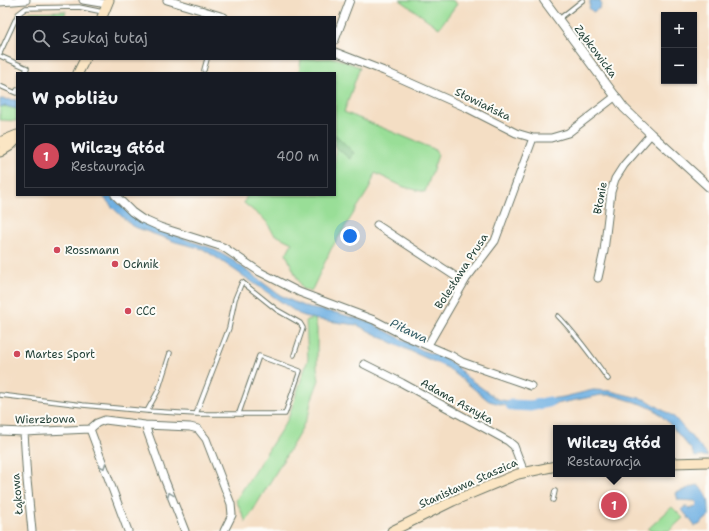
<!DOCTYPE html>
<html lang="pl">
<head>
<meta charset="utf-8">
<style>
	:root { --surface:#171b24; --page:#242831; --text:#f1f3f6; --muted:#9ea1a6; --line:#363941; --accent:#d1495b }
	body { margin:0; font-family:"Shantell Sans",sans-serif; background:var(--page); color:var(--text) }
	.controls { position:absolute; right:12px; top:12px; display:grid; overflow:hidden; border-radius:0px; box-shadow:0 1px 3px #0004 }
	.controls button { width:36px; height:36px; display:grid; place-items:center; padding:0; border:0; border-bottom:1px solid var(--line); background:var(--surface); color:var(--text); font:20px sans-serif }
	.you { position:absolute; left:350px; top:236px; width:14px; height:14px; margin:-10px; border:3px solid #fff; border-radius:50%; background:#1a73e8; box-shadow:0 0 0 6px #1a73e833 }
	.badge { display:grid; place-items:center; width:26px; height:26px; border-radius:50%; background:var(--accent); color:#fff; font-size:13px; font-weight:700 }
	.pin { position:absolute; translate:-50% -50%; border:2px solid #fff; box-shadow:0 1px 4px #0006 }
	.popup { position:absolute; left:553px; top:425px; width:122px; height:52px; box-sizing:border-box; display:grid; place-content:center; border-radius:0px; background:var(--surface); filter:drop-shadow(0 1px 3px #0005); font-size:13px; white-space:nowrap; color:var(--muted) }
	.popup b { font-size:15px; color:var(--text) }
	.popup::after { content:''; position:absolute; left:50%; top:100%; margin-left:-8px; border:8px solid transparent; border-top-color:var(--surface) }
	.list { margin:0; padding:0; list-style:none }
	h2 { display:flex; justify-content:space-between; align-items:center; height:52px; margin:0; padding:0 16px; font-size:17px }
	h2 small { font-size:13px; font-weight:400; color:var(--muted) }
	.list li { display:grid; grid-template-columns:26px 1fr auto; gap:12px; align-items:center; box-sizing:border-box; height:64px; margin:0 8px 8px; padding:0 8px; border:1px solid var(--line); border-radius:0px }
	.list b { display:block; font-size:15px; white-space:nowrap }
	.list p { margin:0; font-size:13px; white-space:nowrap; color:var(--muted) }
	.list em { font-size:13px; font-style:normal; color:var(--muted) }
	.icon { flex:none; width:22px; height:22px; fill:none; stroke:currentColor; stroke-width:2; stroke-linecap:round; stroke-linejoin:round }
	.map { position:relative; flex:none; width:709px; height:531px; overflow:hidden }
	.search { position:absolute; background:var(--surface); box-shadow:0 1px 3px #0004; left:16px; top:16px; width:320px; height:44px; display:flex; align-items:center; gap:10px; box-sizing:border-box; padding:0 14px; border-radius:0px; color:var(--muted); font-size:15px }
	.panel { position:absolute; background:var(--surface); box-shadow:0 1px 3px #0004; left:16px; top:72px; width:320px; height:124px; border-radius:0px }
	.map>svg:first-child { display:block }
	.green { fill:#99de97; stroke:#5c8e66 }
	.forest { fill:#7abd80; stroke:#4c7d5a }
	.water { fill:#6dafe2; stroke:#46768b }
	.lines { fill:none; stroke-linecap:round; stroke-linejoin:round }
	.river { stroke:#6dafe2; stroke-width:11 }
	.service-casing { stroke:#6a7566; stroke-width:5.5 }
	.minor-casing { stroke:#6a7566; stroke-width:9 }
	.tertiary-casing { stroke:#6a7566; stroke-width:10 }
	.secondary-casing { stroke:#6a7566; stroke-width:11 }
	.service { stroke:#fff; stroke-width:3.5 }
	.minor { stroke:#fff; stroke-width:7 }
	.tertiary { stroke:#fff; stroke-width:8 }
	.secondary { stroke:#fbe6c4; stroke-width:9 }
	.oneway { stroke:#8f9e9a }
	.poi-dot { fill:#d1495b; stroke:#fdfcf7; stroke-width:1.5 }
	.labels { text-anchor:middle; stroke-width:4; stroke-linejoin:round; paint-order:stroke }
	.street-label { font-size:11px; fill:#1f3d34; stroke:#fdfcf7 }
	.poi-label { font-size:11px; fill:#1f3d34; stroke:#fdfcf7; text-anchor:start }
	.water-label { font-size:12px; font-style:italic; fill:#365f68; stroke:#fdfcf7 }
</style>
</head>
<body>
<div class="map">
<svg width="709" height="531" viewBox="0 0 709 531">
	<rect width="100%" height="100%" fill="#fdfcf7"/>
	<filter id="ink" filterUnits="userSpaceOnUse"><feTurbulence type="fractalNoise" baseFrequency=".025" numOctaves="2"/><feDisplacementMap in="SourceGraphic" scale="8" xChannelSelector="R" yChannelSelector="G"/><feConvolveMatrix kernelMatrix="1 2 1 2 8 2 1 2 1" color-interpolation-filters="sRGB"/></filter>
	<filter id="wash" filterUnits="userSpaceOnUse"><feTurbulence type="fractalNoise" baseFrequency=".012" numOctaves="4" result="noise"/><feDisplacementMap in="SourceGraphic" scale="16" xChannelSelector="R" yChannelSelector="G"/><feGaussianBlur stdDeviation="0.9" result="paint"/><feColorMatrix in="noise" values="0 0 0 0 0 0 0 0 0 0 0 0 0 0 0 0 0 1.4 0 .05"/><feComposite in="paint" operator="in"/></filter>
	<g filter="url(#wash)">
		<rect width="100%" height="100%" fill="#f4dec4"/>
		<path class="green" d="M400 0H452L457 4 439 28Z
			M66 11 64 17H27V13L30 12Z
			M335 58 360 67 344 112 434 149 438 155 425 192 404 187 375 173 369 189 331 249 311 292 302 289 286 254 292 243 274 234 266 221 244 203 247 195H335V73H299L301 59Z
			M5 106 17 109V121L0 120V107Z
			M315 318 317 329V368L319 380 311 401 309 413 299 434 246 522 236 500 288 419 308 359 306 320Z
			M672 507 683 518 669 531H651L648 529Z"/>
		<path class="forest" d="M335 134 354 153 350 159 335 146Z"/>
		<path class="water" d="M590 0H600L601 4 600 8 593 12 589 8 590 5Z
			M0 99 17 100V109L5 106 0 107Z
			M102 195H110L136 219 165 232 211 248 234 261 278 294 294 302 308 308 337 313 369 322 424 351 445 358 457 367 468 378 497 399 517 403 564 397 593 390 610 391 647 400 674 417 708 456 695 457 691 449 667 421 655 410 642 404 612 395H601L551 405 511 407 489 401 448 368 397 345 357 325 314 319 299 314 217 258 203 249 176 242 132 226 113 208Z
			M697 485C709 493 709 504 709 516L699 525 695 526 683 511 682 509 684 507H687L690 509 696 507 697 503 696 501 678 500 676 493Z"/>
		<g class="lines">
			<path class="river" d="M511 405 531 406 549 402"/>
		</g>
	</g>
	<g filter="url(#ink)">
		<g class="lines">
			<g class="service-casing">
				<path id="service" d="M559 19 583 0
					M0 53 18 14 26 8 79 7 103 12
					M0 56 27 68 25 73
					M204 70 207 59
					M0 86 16 93 17 90
					M558 316C577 335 592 357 608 379
					M0 395 83 405 147 411 196 414 229 328 235 299 242 282 277 310 300 323 303 328 294 355
					M147 411 158 391 170 353
					M196 414H285L300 371 259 356 239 413
					M553 500 555 491"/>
			</g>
			<g class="minor-casing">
				<path id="minor" d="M83 0 107 4
					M167 0 224 17
					M0 2 26 0
					M335 40 350 0
					M335 52 384 71 465 107 516 133 533 138H551L568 133 616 96
					M115 195 132 212 142 219 160 227 223 247 260 272 299 292 374 320 403 335 452 356 462 362 531 386
					M377 225 464 282
					M598 278 604 251 611 192 615 179 624 165 651 134
					M428 345 466 279 495 241 533 138
					M364 364 402 383 508 441 514 446 524 472
					M145 425 164 478 185 531
					M90 429 97 423 105 420 145 425 190 427 198 429 206 439 231 504 232 515 224 531
					M90 429 128 531
					M0 431 24 432 90 429
					M24 432 27 480 32 531"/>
			</g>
			<g class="tertiary-casing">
				<path id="tertiary" d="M544 0 624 108 651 134 709 187"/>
			</g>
			<g class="secondary-casing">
				<path id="secondary" d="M102 17 109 0
					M78 73 85 59
					M0 142 17 135
					M0 152 10 146 17 139
					M672 463 709 462
					M392 531 453 501 518 474 556 466"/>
			</g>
			<use href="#service" class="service"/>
			<use href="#minor" class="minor"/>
			<use href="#tertiary" class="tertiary"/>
			<use href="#secondary" class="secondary"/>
		</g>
		<defs><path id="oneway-chevron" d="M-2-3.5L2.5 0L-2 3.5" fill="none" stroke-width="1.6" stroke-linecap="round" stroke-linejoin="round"/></defs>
		<g class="oneway">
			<use href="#oneway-chevron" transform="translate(103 466) rotate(70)"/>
			<use href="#oneway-chevron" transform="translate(170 495) rotate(-111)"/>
		</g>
	</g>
	<g class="poi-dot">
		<circle cx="57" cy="250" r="4"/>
		<circle cx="115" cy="264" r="4"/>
		<circle cx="128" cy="311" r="4"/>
		<circle cx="17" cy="354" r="4"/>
	</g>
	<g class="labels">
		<g class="street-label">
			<text transform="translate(596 51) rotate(53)" y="4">Ząbkowicka</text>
			<text transform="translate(483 104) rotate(26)" y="4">Słowiańska</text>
			<text transform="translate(600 198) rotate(-79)" y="4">Błonie</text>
			<text transform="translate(461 271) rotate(-57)" y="4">Bolesława Prusa</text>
			<text transform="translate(457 401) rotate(29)" y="4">Adama Asnyka</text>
			<text transform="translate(45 419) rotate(-1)" y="4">Wierzbowa</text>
			<text transform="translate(468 483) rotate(-24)" y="4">Stanisława Staszica</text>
			<text transform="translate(17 494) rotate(-95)" y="4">Łąkowa</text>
		</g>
		<g class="poi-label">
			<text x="65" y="254">Rossmann</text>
			<text x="123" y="268">Ochnik</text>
			<text x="136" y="315">CCC</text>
			<text x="25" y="358">Martes Sport</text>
		</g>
		<g class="water-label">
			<text transform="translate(409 331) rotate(26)" y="4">Piława</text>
		</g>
	</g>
</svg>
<div class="controls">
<button>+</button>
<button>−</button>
</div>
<div class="you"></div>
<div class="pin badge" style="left:614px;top:505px">1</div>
<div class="popup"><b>Wilczy Głód</b>Restauracja</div>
<div class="search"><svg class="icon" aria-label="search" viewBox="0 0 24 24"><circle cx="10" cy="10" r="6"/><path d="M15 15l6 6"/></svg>Szukaj tutaj</div>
<section class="panel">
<h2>W pobliżu<small></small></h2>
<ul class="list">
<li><span class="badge">1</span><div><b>Wilczy Głód</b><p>Restauracja</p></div><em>400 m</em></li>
</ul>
</section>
</div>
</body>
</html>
